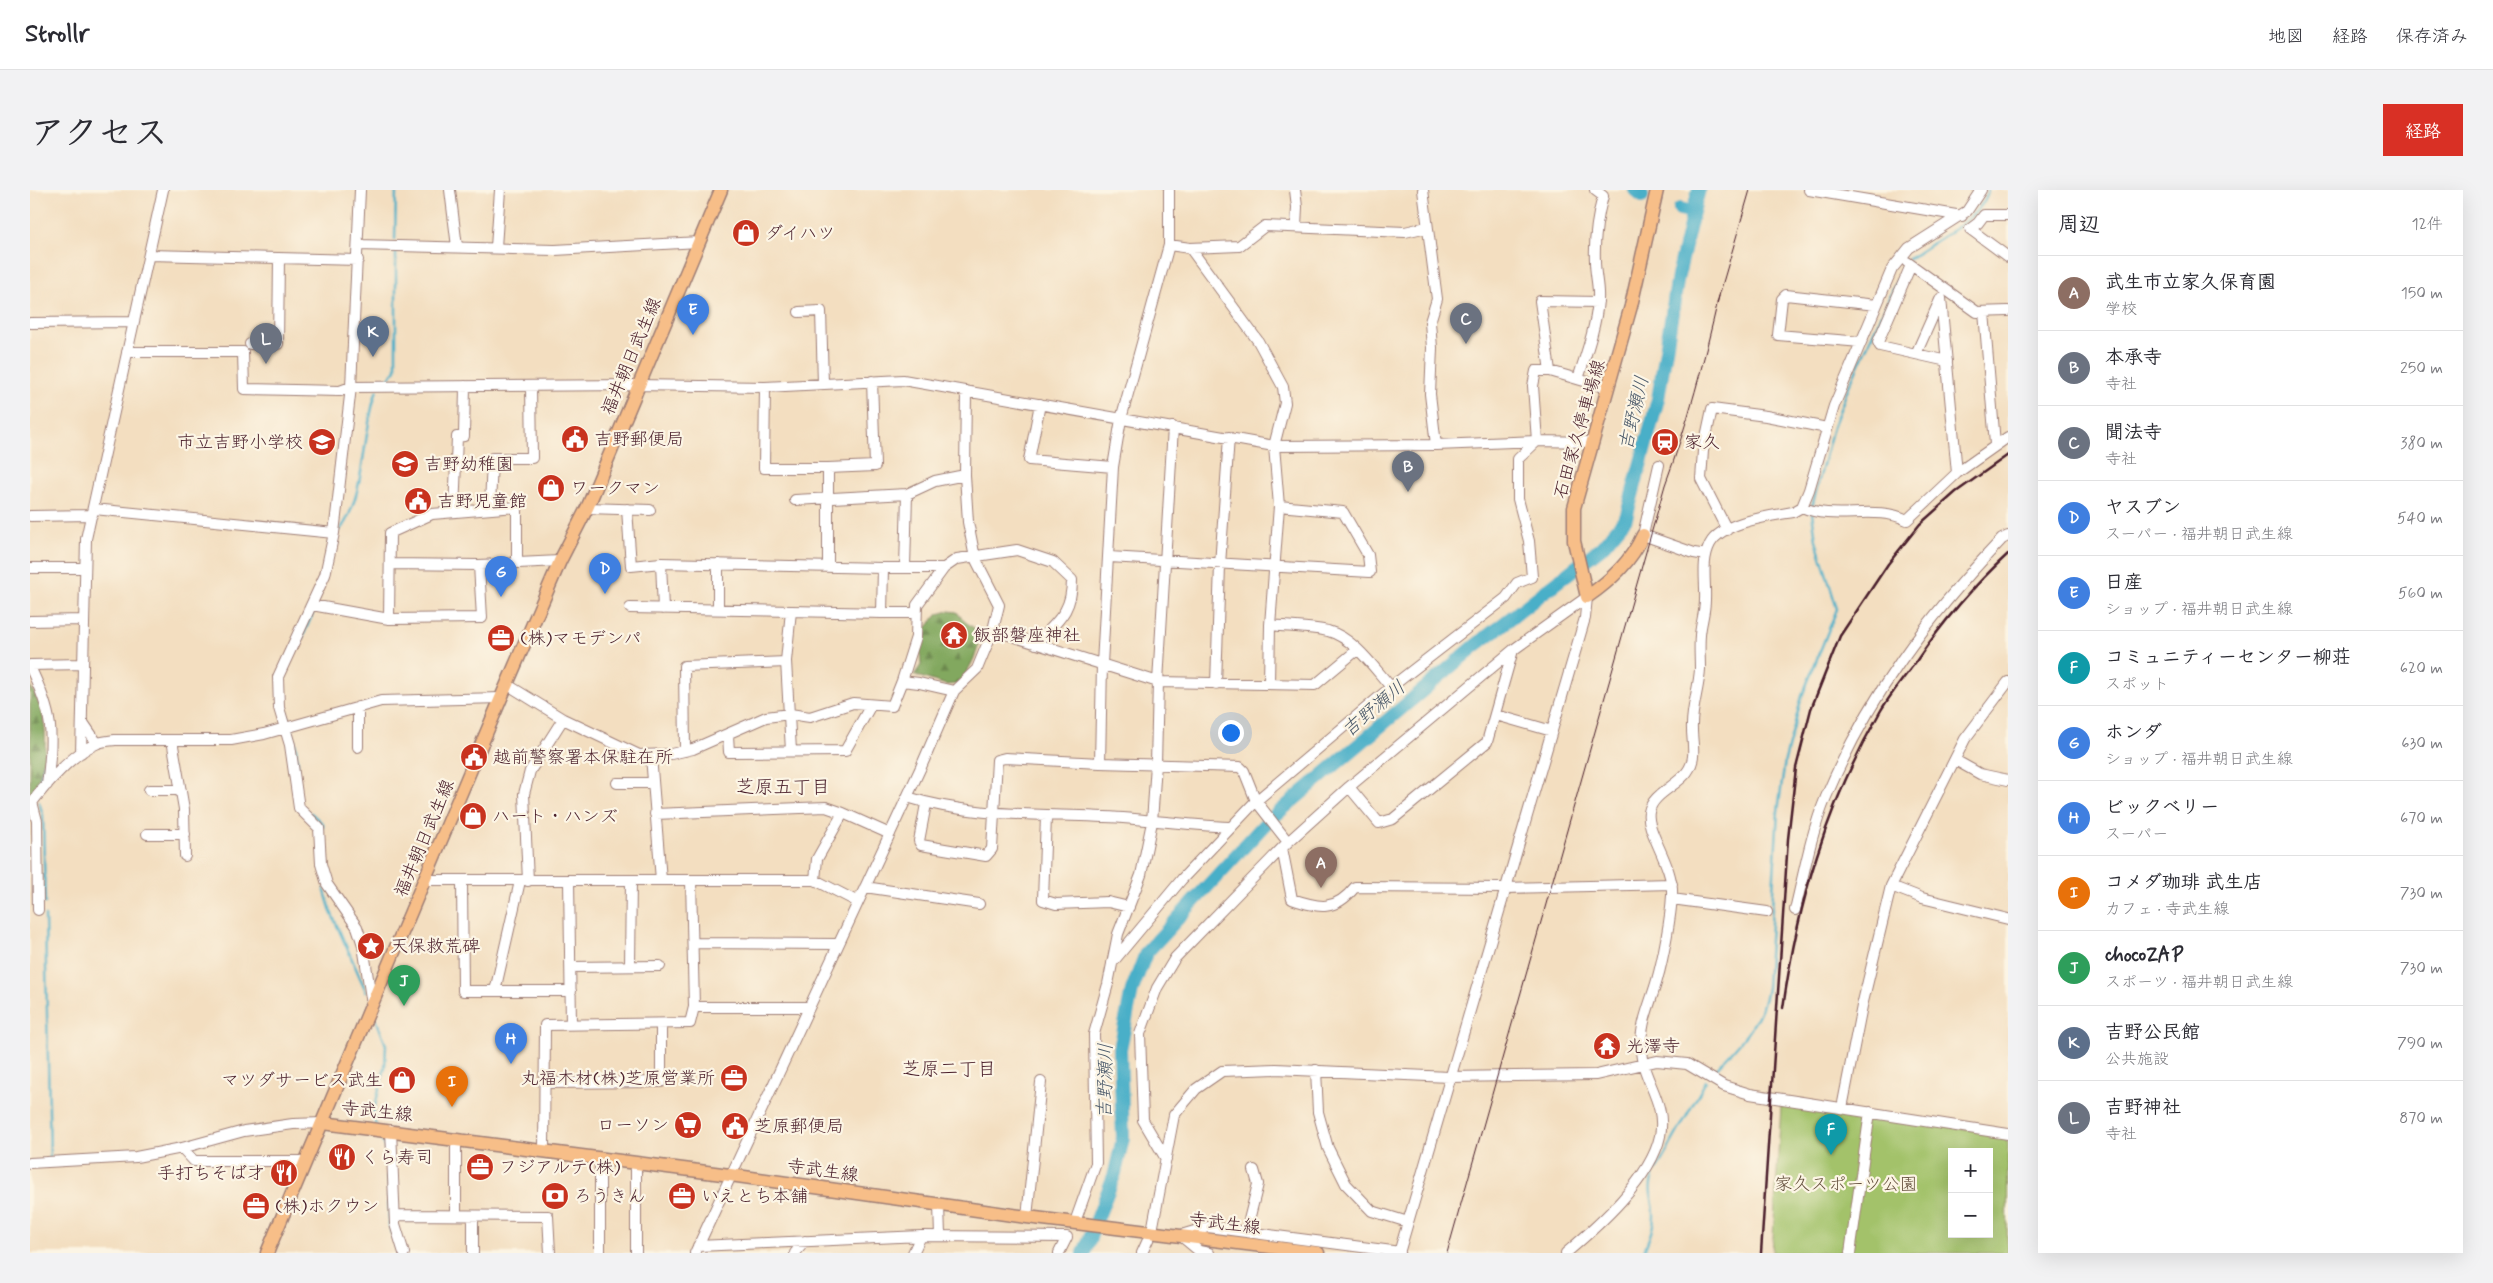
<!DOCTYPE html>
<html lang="ja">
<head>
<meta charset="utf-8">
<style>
	:root { --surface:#fff; --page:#f2f2f3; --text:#2b2b33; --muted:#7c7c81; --line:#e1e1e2; --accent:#d93025 }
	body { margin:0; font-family:Mynerve,"Klee One",sans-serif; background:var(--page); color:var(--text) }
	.controls { position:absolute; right:15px; bottom:15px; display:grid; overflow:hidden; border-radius:0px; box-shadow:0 5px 20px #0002 }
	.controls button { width:45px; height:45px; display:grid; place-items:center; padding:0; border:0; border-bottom:1px solid var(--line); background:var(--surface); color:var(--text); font:25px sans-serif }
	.you { position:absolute; left:1200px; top:542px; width:18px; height:18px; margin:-12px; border:4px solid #fff; border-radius:50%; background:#1a73e8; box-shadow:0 0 0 8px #1a73e833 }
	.badge { display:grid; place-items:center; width:32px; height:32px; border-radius:50%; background:var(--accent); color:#fff; font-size:16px; font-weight:700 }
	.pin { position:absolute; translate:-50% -41px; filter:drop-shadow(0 1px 2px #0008) }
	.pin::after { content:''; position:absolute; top:26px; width:18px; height:15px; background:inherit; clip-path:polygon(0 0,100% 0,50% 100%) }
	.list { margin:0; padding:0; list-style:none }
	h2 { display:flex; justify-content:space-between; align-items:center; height:65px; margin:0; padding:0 20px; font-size:21px }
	h2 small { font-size:16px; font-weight:400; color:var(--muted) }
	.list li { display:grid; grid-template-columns:32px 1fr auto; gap:15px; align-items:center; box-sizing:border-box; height:75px; padding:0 20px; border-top:1px solid var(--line) }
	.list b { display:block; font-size:19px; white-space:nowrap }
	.list p { margin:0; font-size:16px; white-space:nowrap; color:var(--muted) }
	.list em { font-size:16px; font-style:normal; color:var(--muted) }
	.map { position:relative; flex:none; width:1978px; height:1063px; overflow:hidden; border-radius:0px }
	header { display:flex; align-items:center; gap:30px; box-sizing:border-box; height:70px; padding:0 25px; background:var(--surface); border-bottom:1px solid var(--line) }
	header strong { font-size:24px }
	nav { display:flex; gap:28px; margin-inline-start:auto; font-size:18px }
	.intro { display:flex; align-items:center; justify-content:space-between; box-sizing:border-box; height:120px; padding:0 30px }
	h1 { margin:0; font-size:35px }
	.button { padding:12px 22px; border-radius:0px; background:var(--accent); color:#fff; font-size:18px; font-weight:700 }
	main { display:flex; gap:30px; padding:0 30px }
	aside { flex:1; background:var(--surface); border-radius:0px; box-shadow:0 5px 20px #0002 }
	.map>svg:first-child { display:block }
	.forest { fill:url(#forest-firs); stroke:#666444 }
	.green { fill:#a3c26a; stroke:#76704a; fill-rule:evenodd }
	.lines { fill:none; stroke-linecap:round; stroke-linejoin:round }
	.stream { stroke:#49afc8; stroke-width:2.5 }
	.river { stroke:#49afc8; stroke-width:14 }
	.minor-casing { stroke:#9e7e76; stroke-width:12 }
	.major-casing { stroke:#9e7e76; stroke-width:15 }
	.minor { stroke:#fff; stroke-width:10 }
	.major { stroke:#f7be88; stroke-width:12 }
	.tram { stroke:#4a1f2b; stroke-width:1 }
	.rail { stroke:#4a1f2b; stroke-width:2.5 }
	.labels { text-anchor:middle; stroke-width:4.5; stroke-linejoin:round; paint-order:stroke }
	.poi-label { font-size:18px; fill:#4a1f2b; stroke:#fcf5e5; text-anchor:start }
	.street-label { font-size:18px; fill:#4a1f2b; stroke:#fcf5e5 }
	.park-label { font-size:18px; fill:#65503e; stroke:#fcf5e5 }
	.water-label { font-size:19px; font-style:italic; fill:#4a596a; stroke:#fcf5e5 }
	.neighbourhood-label { font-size:19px; fill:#4a1f2b; stroke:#fcf5e5 }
</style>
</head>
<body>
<header>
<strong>Strollr</strong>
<nav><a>地図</a><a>経路</a><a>保存済み</a></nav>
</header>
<div class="intro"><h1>アクセス</h1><a class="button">経路</a></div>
<main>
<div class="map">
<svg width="1978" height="1063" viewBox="0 0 1978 1063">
	<defs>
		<pattern id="forest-firs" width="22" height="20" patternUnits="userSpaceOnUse" patternTransform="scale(1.25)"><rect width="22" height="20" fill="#82a85e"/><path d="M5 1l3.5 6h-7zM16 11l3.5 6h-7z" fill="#6c884e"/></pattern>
	</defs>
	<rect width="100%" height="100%" fill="#fcf5e5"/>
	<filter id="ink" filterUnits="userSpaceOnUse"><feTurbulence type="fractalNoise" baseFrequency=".02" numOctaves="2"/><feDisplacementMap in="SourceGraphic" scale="10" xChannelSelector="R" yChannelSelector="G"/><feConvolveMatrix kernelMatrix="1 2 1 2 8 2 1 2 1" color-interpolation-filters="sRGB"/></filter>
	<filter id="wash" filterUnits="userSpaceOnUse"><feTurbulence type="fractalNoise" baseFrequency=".0096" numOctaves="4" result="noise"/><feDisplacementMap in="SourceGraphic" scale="20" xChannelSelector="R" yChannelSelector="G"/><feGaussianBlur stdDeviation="1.12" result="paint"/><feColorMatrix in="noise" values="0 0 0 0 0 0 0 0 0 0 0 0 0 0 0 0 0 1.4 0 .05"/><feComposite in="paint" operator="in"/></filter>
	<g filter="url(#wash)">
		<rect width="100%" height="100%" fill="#f3dec0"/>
		<path class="forest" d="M919 421 927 422 934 431 951 443C949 461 940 480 928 494L916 495 884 485 891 475 889 446 908 424Z
			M0 496C22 528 19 574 0 607Z"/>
		<path class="green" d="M1751 916 1978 944 1977 1063H1742ZM1922 962H1959V1044H1922Z"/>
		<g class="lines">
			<path class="stream" d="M365 49 366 0
				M1879 69C1901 52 1954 28 1958 0
				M353 194 366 180V62
				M1782 317 1803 237 1819 196 1875 73
				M310 340C336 307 332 240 347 200
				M268 458 285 418
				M253 510 259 533
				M261 539 266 557
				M266 557 268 577
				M9 595 15 573
				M9 612 13 625 15 713
				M281 623 293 634V637
				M294 698 301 722 336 801
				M15 726 20 968
				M344 823 356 855 355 877 342 927 346 935
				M1681 884C1705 858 1732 834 1737 798L1748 621 1755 570 1772 506 1807 419 1786 350 1782 323
				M350 945 358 968
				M1626 981 1676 891
				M358 986 359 1035 368 1063
				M1613 1063C1618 1051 1624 1038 1624 1025 1624 1010 1617 1000 1623 986"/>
			<path class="river" d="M1605 0 1612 6
				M1663 22 1669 0
				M1054 1063 1085 983 1093 948 1090 859 1102 800 1116 763 1234 635 1445 456 1572 357 1596 328 1628 209 1648 86 1663 22 1650 19"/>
		</g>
	</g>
	<g filter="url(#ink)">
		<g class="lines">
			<g class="minor-casing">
				<path id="minor" d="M330 0 321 197 304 343 295 385 248 487 249 518 260 555 269 618 289 638 291 674 297 694 327 737 333 755 342 815
					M420 0 427 57
					M1139 0V55L1091 229 1083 277 1072 474 1070 573 1210 577 1214 581 1226 611 1258 652
					M1265 0 1267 17 1266 36
					M1393 0 1407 109 1400 132 1402 158 1400 204 1406 255
					M1779 0 1932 26
					M1978 25H1954L1948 33 1940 39 1978 67
					M328 55 525 60 669 52
					M1139 55 1160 58 1209 56 1235 36 1375 42 1397 37
					M466 57 470 0
					M1160 58 1228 151 1253 197 1255 213 1244 256 1249 316 1240 435 1239 493
					M119 65 328 70
					M1877 72 1947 122 1978 121
					M1881 75 1848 152 1850 156 1917 171
					M1911 108 1927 283
					M769 122 791 121 793 194
					M1954 122 1965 254
					M0 133 103 132
					M1831 152 1748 145 1752 109 1756 105 1846 115
					M220 154H248L249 68
					M97 162H213L214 199 310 201 321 197 607 195 735 197 873 190 1244 256 1406 255 1507 251 1562 252
					M1886 164 1910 110
					M1520 181 1510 111 1568 112
					M1548 189C1556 164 1566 137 1568 110 1569 96 1565 85 1565 71 1564 49 1567 28 1573 6L1565 0
					M735 197 734 278H798V377
					M1010 214 999 270 1083 277
					M1629 275 1613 345 1664 363 1676 365
					M798 278 845 276 842 191
					M765 310 877 304 905 291 935 285
					M1772 317C1804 332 1845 314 1877 330L1927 283 1978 247
					M460 318 462 268H502L501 196
					M557 318 620 320
					M64 319 304 343
					M597 319 601 376 631 373 853 378 852 423 761 421 756 471 761 561
					M424 322 427 247 434 246 435 196
					M0 326 62 325
					M1697 340 1671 289 1673 261 1682 219 1736 226 1797 238
					M1079 367 1340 382 1338 365 1313 322 1249 316
					M631 373 633 419
					M360 374 449 375 530 371
					M0 378H55
					M853 378H914L927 369 987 360 1023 372 1042 390C1042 423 1027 431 1006 454
					M875 378 877 304
					M282 415 359 429 452 428 449 375
					M600 418 761 421
					M688 420V374
					M852 423H886
					M359 429 360 343 402 324 487 317V373
					M0 431 54 430
					M1240 435C1259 437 1280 437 1298 441 1324 448 1344 478 1361 497
					M963 440 1128 492 1285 495 1327 460
					M0 475 53 474
					M0 477C23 524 24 543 17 595
					M872 491 886 447 887 415 914 378
					M1186 494 1190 375 1199 247
					M478 495 533 529 609 565 641 564 663 559 736 527 760 524 780 527 823 513 862 516 872 491 889 493 924 501
					M328 517V557
					M1466 525 1522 541
					M52 531 67 553
					M698 545 699 562 815 561 841 515
					M142 550 154 619 155 666
					M655 561 654 476 756 472
					M51 563 56 349 133 0
					M621 566 631 690
					M1925 570 1950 584 1978 590
					M587 593H622
					M1319 597 1349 633 1363 629 1457 552 1483 460
					M119 600H151
					M877 607C947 629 1020 623 1093 628 1128 631 1163 635 1199 637
					M2 612 7 631 8 720
					M896 614 889 651 891 655 956 666 962 659 967 570 975 568 1070 573
					M0 615C15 595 43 563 66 554 72 551 79 551 85 550H201L234 544 351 511 471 508
					M625 624 796 617 813 623
					M1016 626 1013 710 1026 714 1078 712 1099 717
					M117 644H155
					M1252 658 1262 709C1289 718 1305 722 1325 697L1476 698 1642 694
					M395 690H785L828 712
					M539 690 541 835
					M785 690 787 669 813 623 860 644
					M432 691 433 801H541
					M498 691 494 604 500 581 533 529
					M1861 696 1892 708 1978 729
					M835 697 949 714
					M1642 709 1737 722
					M1765 720C1774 683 1781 643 1796 607 1839 505 1896 429 1972 349L1978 346
					M663 753 808 754
					M1082 773 1152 689 1226 611 1361 497 1476 408 1487 393 1502 387 1499 351 1488 309V269L1507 251 1503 196 1506 181H1520L1578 198
					M600 776 601 690
					M541 777 630 776
					M465 801 490 691
					M664 817H779
					M1286 880 1288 922 1298 958 1316 994 1342 1021 1378 1032
					M515 893 631 892V835
					M1812 918 1832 816 1861 696 1935 549 1978 492
					M361 940 365 1034 374 1063
					M426 949V1025
					M152 958 164 971H276
					M514 961 515 835 660 833 664 817 661 690
					M570 968V1063
					M1136 969 1113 930 1110 844 1127 798 1145 768 1258 652 1319 597 1483 460 1557 407
					M0 973 106 967 152 958 214 941 263 934 293 933
					M909 1015 910 1046
					M365 1025 518 1026 520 1063
					M997 1027 1011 892
					M1045 1032 1066 973 1064 844 1078 794 1088 744 1111 685 1122 632 1126 574 1128 492 1143 237
					M1216 1042 1228 994 1224 980
					M1151 1045 1178 1037 1370 1062
					M1151 1046 1169 1061 1179 1063
					M668 1056 891 1046 1037 1047 1029 1063
					M443 1063V1026
					M606 1063V973
					M665 1063 891 577 924 501 947 479 963 440 969 415 945 368 938 332 935 285 936 201
					M765 1063 775 1051
					M883 1063 891 1046
					M1112 1063 1122 1041 1144 925 1166 899 1192 881 1246 879 1419 887 1566 885 1627 871 1657 874 1694 896 1720 904 1978 944
					M1369 1063 1555 428 1557 407
					M1536 1063C1568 1036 1621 989 1630 946 1637 911 1611 889 1611 858 1610 834 1621 812 1627 790 1633 769 1641 727 1642 705 1644 675 1615 641 1619 622 1622 604 1647 596 1657 582 1668 567 1661 551 1662 535 1662 516 1669 498 1670 479 1670 468 1669 456 1670 445 1671 433 1675 422 1675 410 1676 392 1671 371 1680 354 1692 332 1740 326 1763 322L1772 317 1779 300 1804 216 1862 79 1879 58 1937 21 1951 0
					M1820 1063 1840 922"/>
			</g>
			<g class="major-casing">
				<path id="major" d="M1613 345C1601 372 1581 390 1557 407L1544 351V318L1601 116 1627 0
					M293 933 700 985 997 1027 1288 1063
					M237 1063 471 508 530 371 558 316 691 0"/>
			</g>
			<use href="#minor" class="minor"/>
			<use href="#major" class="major"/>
			<path class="tram" d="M1687 113 1720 0
				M1417 1063 1635 295C1658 233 1674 171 1689 106"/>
			<path class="rail" d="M1753 818C1768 712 1796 616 1850 522 1860 505 1873 489 1885 473 1912 433 1942 397 1978 364
				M1731 1063 1758 649 1766 578 1781 519 1810 446 1858 374 1890 334 1926 302 1978 265"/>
		</g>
	</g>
	<defs>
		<g id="shop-disc" transform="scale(1.4375)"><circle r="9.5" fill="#c8321e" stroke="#fcf5e5"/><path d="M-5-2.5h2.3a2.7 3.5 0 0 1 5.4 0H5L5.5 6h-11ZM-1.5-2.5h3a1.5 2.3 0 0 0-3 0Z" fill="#fff"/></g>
		<g id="civic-disc" transform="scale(1.4375)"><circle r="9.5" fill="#c8321e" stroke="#fcf5e5"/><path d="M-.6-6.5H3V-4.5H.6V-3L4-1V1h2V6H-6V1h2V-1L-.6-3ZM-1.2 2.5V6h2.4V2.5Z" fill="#fff"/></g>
		<g id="school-disc" transform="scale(1.4375)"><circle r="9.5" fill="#c8321e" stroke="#fcf5e5"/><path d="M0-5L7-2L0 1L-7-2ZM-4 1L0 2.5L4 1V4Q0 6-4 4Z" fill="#fff"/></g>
		<g id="station-disc" transform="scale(1.4375)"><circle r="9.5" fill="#c8321e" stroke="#fcf5e5"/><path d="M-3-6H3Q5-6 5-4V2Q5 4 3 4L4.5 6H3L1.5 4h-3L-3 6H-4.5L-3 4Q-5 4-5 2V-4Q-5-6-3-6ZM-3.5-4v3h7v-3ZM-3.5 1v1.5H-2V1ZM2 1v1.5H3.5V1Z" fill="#fff"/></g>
		<g id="temple-disc" transform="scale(1.4375)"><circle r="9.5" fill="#c8321e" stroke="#fcf5e5"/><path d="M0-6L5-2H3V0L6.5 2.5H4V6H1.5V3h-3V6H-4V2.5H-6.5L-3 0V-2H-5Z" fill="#fff"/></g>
		<g id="office-disc" transform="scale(1.4375)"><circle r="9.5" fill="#c8321e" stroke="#fcf5e5"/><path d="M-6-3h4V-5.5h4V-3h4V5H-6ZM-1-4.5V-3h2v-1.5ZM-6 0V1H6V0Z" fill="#fff"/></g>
		<g id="sight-disc" transform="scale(1.4375)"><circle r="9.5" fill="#c8321e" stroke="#fcf5e5"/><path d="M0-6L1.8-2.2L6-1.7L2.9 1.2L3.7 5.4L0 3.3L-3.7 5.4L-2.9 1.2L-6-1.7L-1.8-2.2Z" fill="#fff"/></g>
		<g id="supermarket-disc" transform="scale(1.4375)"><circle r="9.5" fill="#c8321e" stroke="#fcf5e5"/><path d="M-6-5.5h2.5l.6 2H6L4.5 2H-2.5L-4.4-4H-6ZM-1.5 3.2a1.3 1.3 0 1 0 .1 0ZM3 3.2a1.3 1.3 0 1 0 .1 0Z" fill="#fff"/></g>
		<g id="restaurant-disc" transform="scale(1.4375)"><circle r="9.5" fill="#c8321e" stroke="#fcf5e5"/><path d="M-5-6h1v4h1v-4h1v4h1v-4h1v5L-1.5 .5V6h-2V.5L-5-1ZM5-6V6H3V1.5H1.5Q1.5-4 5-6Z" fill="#fff"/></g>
		<g id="bank-disc" transform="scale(1.4375)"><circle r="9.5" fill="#c8321e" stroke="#fcf5e5"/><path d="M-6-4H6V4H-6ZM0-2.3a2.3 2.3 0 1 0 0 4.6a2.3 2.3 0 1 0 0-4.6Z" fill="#fff"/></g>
	</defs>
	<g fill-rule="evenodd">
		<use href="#shop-disc" x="716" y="43"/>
		<use href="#civic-disc" x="545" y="249"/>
		<use href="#school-disc" x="292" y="252"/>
		<use href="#station-disc" x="1635" y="252"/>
		<use href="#school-disc" x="375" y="274"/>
		<use href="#shop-disc" x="521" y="298"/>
		<use href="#civic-disc" x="388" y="311"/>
		<use href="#temple-disc" x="924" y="445"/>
		<use href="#office-disc" x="471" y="448"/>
		<use href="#civic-disc" x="444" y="567"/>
		<use href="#shop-disc" x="443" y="626"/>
		<use href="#sight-disc" x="341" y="756"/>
		<use href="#temple-disc" x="1577" y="856"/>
		<use href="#office-disc" x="704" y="888"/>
		<use href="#shop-disc" x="372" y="890"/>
		<use href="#supermarket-disc" x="658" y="935"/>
		<use href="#civic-disc" x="705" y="936"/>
		<use href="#restaurant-disc" x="312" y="967"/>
		<use href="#office-disc" x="450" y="977"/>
		<use href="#restaurant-disc" x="254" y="983"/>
		<use href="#bank-disc" x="525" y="1006"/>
		<use href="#office-disc" x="652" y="1006"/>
		<use href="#office-disc" x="226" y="1016"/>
	</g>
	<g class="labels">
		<g class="poi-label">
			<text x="735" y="49">ダイハツ</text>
			<text x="564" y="255">吉野郵便局</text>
			<text x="273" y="258" text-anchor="end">市立吉野小学校</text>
			<text x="1654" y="258">家久</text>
			<text x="394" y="280">吉野幼稚園</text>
			<text x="540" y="304">ワークマン</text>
			<text x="407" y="317">吉野児童館</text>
			<text x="943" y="451">飯部磐座神社</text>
			<text x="490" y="454">(株)マモデンパ</text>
			<text x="463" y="573">越前警察署本保駐在所</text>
			<text x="462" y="632">ハート・ハンズ</text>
			<text x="360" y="762">天保救荒碑</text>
			<text x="1596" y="862">光澤寺</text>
			<text x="685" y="894" text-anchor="end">丸福木材(株)芝原営業所</text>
			<text x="353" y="896" text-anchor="end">マツダサービス武生</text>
			<text x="639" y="941" text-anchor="end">ローソン</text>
			<text x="724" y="942">芝原郵便局</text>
			<text x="331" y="973">くら寿司</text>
			<text x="469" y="983">フジアルテ(株)</text>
			<text x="235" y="989" text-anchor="end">手打ちそば才</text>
			<text x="544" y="1012">ろうきん</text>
			<text x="671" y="1012">いえとち本舗</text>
			<text x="245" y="1022">(株)ホクウン</text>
		</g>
		<g class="street-label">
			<text transform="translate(601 166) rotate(-67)" y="6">福井朝日武生線</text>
			<text transform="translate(1549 239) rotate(-74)" y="6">石田家久停車場線</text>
			<text transform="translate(394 648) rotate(-67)" y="6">福井朝日武生線</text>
			<text transform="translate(347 921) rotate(6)" y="6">寺武生線</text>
			<text transform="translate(793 980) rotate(8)" y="6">寺武生線</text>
			<text transform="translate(1195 1033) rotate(7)" y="6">寺武生線</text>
		</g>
		<g class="park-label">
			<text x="1816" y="1000">家久スポーツ公園</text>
		</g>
		<g class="water-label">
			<text transform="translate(1603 223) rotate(-77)" y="7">吉野瀬川</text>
			<text transform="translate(1343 518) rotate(-40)" y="7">吉野瀬川</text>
			<text transform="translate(1074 891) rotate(-89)" y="7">吉野瀬川</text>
		</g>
		<g class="neighbourhood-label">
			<text x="753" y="603">芝原五丁目</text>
			<text x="919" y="885">芝原二丁目</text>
		</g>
	</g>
</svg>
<div class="controls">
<button>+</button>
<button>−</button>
</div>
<div class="you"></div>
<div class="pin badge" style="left:1291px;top:698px;background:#8d6e63">A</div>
<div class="pin badge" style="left:1378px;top:302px;background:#6b7280">B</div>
<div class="pin badge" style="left:1436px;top:154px;background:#6b7280">C</div>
<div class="pin badge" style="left:575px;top:404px;background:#3f7fe0">D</div>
<div class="pin badge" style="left:663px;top:145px;background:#3f7fe0">E</div>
<div class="pin badge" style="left:1801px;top:965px;background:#0f9aa8">F</div>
<div class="pin badge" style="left:471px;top:407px;background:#3f7fe0">G</div>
<div class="pin badge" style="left:481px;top:874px;background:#3f7fe0">H</div>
<div class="pin badge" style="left:422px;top:917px;background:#e8710a">I</div>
<div class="pin badge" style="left:374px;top:816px;background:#2e9e5b">J</div>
<div class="pin badge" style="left:343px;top:167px;background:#5c6f8a">K</div>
<div class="pin badge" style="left:236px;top:174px;background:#6b7280">L</div>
</div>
<aside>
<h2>周辺<small>12件</small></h2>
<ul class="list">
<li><span class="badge" style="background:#8d6e63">A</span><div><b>武生市立家久保育園</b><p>学校</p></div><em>150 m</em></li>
<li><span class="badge" style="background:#6b7280">B</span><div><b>本承寺</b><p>寺社</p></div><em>250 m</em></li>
<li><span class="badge" style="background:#6b7280">C</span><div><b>聞法寺</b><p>寺社</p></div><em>380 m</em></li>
<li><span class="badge" style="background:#3f7fe0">D</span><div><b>ヤスブン</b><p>スーパー · 福井朝日武生線</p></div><em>540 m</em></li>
<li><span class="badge" style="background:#3f7fe0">E</span><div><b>日産</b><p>ショップ · 福井朝日武生線</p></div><em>560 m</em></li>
<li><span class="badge" style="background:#0f9aa8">F</span><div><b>コミュニティーセンター柳荘</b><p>スポット</p></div><em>620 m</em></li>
<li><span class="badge" style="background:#3f7fe0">G</span><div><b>ホンダ</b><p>ショップ · 福井朝日武生線</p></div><em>630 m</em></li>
<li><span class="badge" style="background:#3f7fe0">H</span><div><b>ビックベリー</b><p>スーパー</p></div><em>670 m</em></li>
<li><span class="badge" style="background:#e8710a">I</span><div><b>コメダ珈琲 武生店</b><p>カフェ · 寺武生線</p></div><em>730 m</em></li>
<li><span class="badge" style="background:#2e9e5b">J</span><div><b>chocoZAP</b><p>スポーツ · 福井朝日武生線</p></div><em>730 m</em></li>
<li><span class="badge" style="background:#5c6f8a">K</span><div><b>吉野公民館</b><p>公共施設</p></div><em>790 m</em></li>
<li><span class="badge" style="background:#6b7280">L</span><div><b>吉野神社</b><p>寺社</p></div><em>870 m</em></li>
</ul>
</aside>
</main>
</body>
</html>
